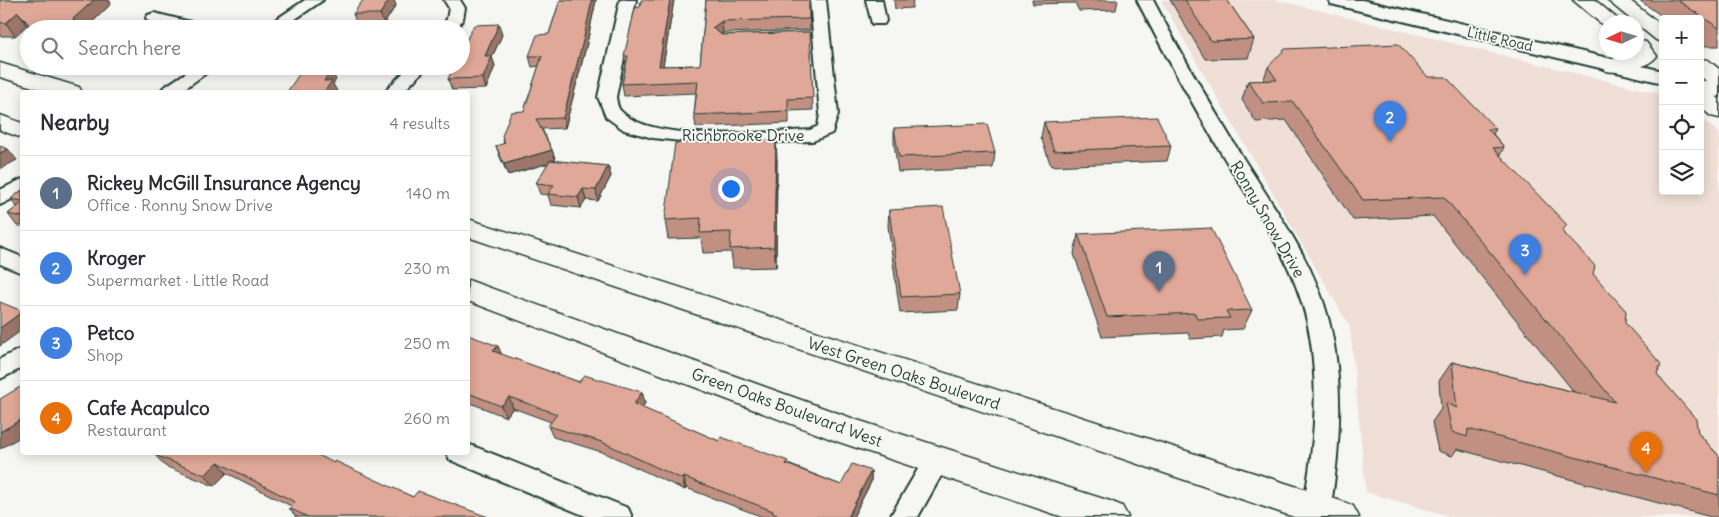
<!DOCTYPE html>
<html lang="en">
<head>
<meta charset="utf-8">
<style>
	:root { --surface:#fff; --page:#f7f7f7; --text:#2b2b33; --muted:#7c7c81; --line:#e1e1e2; --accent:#c8321e }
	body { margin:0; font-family:Delius,sans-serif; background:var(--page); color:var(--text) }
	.controls { position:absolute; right:15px; top:15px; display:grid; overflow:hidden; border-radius:5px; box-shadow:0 2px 12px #0003 }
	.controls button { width:45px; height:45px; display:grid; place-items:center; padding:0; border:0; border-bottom:1px solid var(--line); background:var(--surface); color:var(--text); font:25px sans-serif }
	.compass { position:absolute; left:1599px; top:15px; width:45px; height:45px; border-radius:50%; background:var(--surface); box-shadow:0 2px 12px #0003; rotate:266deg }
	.you { position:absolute; left:730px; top:188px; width:18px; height:18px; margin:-12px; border:4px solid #fff; border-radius:50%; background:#1a73e8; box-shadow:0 0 0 8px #1a73e833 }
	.badge { display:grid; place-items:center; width:32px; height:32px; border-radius:50%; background:var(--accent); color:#fff; font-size:16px; font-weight:700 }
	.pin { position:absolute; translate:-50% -41px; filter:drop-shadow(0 1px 2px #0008) }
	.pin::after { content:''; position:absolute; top:26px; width:18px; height:15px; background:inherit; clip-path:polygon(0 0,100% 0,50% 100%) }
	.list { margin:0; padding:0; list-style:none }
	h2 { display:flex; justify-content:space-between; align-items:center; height:65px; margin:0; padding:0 20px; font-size:21px }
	h2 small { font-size:16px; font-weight:400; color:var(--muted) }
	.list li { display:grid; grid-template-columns:32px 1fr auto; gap:15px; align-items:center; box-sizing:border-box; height:75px; padding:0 20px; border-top:1px solid var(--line) }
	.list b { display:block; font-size:19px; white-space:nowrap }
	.list p { margin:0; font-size:16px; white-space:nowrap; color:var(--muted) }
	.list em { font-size:16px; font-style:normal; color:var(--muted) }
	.icon { flex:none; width:28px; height:28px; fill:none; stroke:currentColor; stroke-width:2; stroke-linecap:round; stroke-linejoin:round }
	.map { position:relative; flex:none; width:1719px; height:517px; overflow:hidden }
	.search { position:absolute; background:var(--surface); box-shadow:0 2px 12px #0003; left:20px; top:20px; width:450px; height:55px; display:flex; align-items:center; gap:12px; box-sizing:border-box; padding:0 18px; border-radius:28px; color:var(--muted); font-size:19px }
	.panel { position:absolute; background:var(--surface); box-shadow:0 2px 12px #0003; left:20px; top:90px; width:450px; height:365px; border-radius:5px }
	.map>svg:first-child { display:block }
	.built { fill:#efdfd7 }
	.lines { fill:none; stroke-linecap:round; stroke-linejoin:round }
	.minor-casing { stroke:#1f3d34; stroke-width:4 }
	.tertiary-casing { stroke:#1f3d34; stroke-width:4 }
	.secondary-casing { stroke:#1f3d34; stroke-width:3 }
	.minor { fill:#f6f6f2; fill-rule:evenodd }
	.tertiary { fill:#f6f6f2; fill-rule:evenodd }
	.secondary { fill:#f6f6f2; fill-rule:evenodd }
	.wall { fill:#c19083; stroke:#1f3d34 }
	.shaded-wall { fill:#9d766a; stroke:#1f3d34 }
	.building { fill:#e0a898; stroke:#1f3d34 }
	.labels { text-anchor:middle; stroke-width:4; stroke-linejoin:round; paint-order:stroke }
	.far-street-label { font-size:14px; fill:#1f3d34; stroke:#f6f6f2 }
	.street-label { font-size:16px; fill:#1f3d34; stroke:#f6f6f2 }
</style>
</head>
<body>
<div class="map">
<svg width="1719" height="517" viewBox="0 0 1719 517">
	<rect width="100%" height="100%" fill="#f6f6f2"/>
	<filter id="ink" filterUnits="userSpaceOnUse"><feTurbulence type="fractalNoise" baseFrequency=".02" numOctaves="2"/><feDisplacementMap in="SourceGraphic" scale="10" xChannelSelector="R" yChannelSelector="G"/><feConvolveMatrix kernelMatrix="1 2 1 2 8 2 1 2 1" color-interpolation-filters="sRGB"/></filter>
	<g filter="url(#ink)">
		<path class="built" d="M1161 0H1276L1661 94 1663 191H1700V118L1719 133V517H1452L1366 492 1350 327Z"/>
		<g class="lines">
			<g class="minor-casing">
				<path id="minor" d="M305 0H323L281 29H262Z
					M444 0H460L465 8 463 19 456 29H440L447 19 449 8Z
					M620 0H636L616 97C617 101 617 108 621 111 652 144 766 132 810 130L818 126 820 114 810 0H826L838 114 832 133 813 141 709 144 653 138 624 130 606 117 598 97Z
					M866 0H882L886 21 884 24H872Z
					M1137 0H1153C1181 54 1211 106 1243 158 1275 209 1314 261 1329 321 1345 383 1340 454 1329 517H1301C1314 455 1321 384 1307 321 1293 261 1255 208 1223 156 1193 105 1164 53 1137 0Z
					M154 13 207 26 209 29H180L148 21 146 18 148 15Z
					M196 66H216L180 92H161L163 88Z
					M410 66H428L403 92H389L387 90 390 86Z
					M22 179V194L0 205V190Z
					M0 248 22 257V273L0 264Z
					M22 348V368L0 379V359Z
					M468 444 628 508 632 517H588L450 460 446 452H468Z
					M937 449 946 452 950 460 918 517H890L928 452Z"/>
			</g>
			<g class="tertiary-casing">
				<path id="tertiary" d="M1329 0H1362L1663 71V83L1331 4Z
					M1700 80 1719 84V97L1700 93Z"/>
			</g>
			<g class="secondary-casing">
				<path id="secondary" d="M1573 0H1595L1621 22H1606V27L1604 26Z
					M1607 0H1629L1663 26V42L1656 40Z
					M1636 40 1646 42 1657 56C1648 68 1620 74 1606 71L1603 66 1606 61 1636 52Z
					M1700 59 1708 60 1719 69V87L1711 85 1700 76Z
					M0 63 79 87 82 92H49L0 77Z
					M1700 88 1708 90 1719 99V118L1711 116 1700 107Z
					M0 115 22 123V138L0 130Z
					M468 219 1341 501 1353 506 1359 517H1294L468 237Z
					M468 280 857 420 1110 501 1122 506 1128 517H1063L839 442 468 301Z"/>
			</g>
			<use href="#minor" class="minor"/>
			<use href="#tertiary" class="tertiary"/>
			<use href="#secondary" class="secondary"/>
		</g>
		<path class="wall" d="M0 0H109L111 4 85 29H30L27 25 15 36H0Z
			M560 0H596L587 43 565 128 542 129 552 150 556 161 608 166 611 176 598 201 586 200 581 208 551 205 548 195 540 194 536 183 549 163 508 175 500 157 496 146 504 144 502 136 524 111 539 66 532 67 529 56 549 34Z
			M674 0 663 66 700 65 706 0H809L810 30 723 33 721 34 722 35 810 32 813 110 789 111V123L696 127 694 115 696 93 624 96 622 84 626 64 624 56 640 7Z
			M894 0H913L912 8 895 9Z
			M1032 0H1118L1116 10 1079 11 1075 3 1033 4Z
			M1170 0H1227L1254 39 1248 58 1205 59Z
			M1639 0H1719V46H1706L1700 43V19H1666Z
			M396 5 384 24H357L353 14Z
			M502 35 492 57 495 66 486 89 452 90 448 79Z
			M1268 67 1428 77 1496 129 1493 134 1504 147 1500 155 1563 231 1593 274 1625 323 1657 374 1698 433 1719 456V517H1711L1457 449 1452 456 1438 451 1432 422 1441 409 1439 381 1452 362 1574 392 1433 216 1353 220 1286 120 1256 122 1242 100 1248 81H1263Z
			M1044 122 1171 146 1167 161 1051 166 1041 137Z
			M894 128 995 153 993 168 898 172 894 143Z
			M777 159 776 267 733 268 731 252 703 253 701 238 668 239 665 220Z
			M22 190V226H17L8 214 17 207 11 199Z
			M889 210 960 294 958 310 900 313 888 226Z
			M1078 234 1252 310 1243 329 1224 330 1222 337 1190 339 1188 333 1102 337 1074 254Z
			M468 335 502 355 579 382 642 392 645 403 642 408 719 441 788 464 841 485 871 471V482L853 517H763L686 488 685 490 605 453 553 437 548 426 551 422 513 408 506 417 468 402Z
			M155 455 334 463 413 497 488 517H296L289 508 291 506 227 473 214 486 165 466Z"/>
		<path class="shaded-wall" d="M94 0H109L111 4 85 29H80L73 19Z
			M389 0H394L396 5 384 24 380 14Z
			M592 0H596L587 43 565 128 563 118Z
			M670 0H674L661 78 659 66Z
			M18 12 27 25 15 36 6 23Z
			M722 21 723 33 713 39 712 28Z
			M499 24 502 35 492 57 495 66 486 89 483 78 485 56Z
			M331 69 336 80 333 84 337 91 336 92H324V81Z
			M776 140 777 159 776 267 774 247Z
			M8 149 17 160 0 169V153Z
			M552 150 556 161 508 175 504 164Z
			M608 166 611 176 598 201 596 190Z
			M583 189 586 200 581 208 578 197Z
			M22 312V330L0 346V328Z
			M498 346 503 357 493 351Z
			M642 392 645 403 637 415 634 404Z
			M509 397 513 408 506 417 501 406Z
			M22 419V436L0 449V432Z
			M218 462 227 473 214 486 205 475Z
			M871 471V482L853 517H848Z
			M684 477 686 488 685 490 682 479Z"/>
		<path class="building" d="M0 0H94L73 19 83 29H33L18 12 6 23H0Z
			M363 0H389L380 14H353Z
			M560 0H592L585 33 563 118 536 119 552 150 504 164 496 146 505 143 502 136 511 112 524 111 542 56H529L537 35 549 34Z
			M641 0H670L659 66 700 65 706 0H809V19L722 21 712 28 722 35 810 32 813 98 788 99V111L694 115 698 81 622 84 628 56H624L635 8 640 7Z
			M1185 0H1227L1254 39 1211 41Z
			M1677 0H1719V28Z
			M499 24 485 56H492L483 78 448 79 454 66H461V51L474 25Z
			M1398 44 1428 77H1446L1496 129H1488L1504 147 1493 148 1567 225 1562 231 1595 266 1593 274 1626 311 1625 323 1661 364 1657 374 1696 419 1698 433 1719 456V495L1468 429 1467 437 1452 432 1446 403 1457 408 1452 362 1615 402 1444 197 1363 200 1293 102 1263 103 1248 81 1277 80 1268 67 1285 49Z
			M331 69 324 81H332L324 92H287L302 70Z
			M1157 117 1171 146 1054 151 1044 122Z
			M987 124 995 153 899 157 894 128Z
			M776 140 774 247 730 249 731 232 700 233 701 218 665 220 675 143Z
			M0 146 8 149 0 153Z
			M550 160 608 166 596 190 583 189 578 197 548 194 554 185 536 183Z
			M22 190V201L11 199Z
			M22 203V217L8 214Z
			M943 207 960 294 901 297 889 210Z
			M1211 228 1252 310 1226 311 1230 318 1197 319 1195 313 1107 317 1078 234Z
			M0 302 22 311V312L0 328Z
			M468 335 498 346 493 351 579 382 584 375 642 392 634 404 719 441 721 437 788 461 786 464 841 485 852 464 871 471 848 517H783L772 513 773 511 684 477 682 479 602 442 548 426 557 414 509 397 501 406 468 393Z
			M20 387 22 389V419L0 432V399Z
			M158 452H312L334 463 335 461 413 497 418 491 488 517H308L289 508 295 502 218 462 205 475 155 455Z"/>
	</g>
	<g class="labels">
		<g class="far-street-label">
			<text transform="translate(1500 39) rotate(13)" y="5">Little Road</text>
		</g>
		<g class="street-label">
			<text x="743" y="141">Richbrooke Drive</text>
			<text transform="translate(1268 219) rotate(60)" y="6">Ronny Snow Drive</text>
			<text transform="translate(904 373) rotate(18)" y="6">West Green Oaks Boulevard</text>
			<text transform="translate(787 407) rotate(20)" y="6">Green Oaks Boulevard West</text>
		</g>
	</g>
</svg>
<div class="controls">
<button>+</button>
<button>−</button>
<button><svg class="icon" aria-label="locate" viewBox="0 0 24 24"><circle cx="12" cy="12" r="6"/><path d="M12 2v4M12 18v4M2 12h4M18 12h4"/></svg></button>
<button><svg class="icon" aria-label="layers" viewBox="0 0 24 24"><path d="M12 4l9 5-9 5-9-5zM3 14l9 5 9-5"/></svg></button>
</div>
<svg class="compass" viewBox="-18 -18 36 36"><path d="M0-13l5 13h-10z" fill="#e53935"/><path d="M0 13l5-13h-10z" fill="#7c7c81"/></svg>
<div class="you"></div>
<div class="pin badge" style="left:1159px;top:292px;background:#5c6f8a">1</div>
<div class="pin badge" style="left:1390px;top:142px;background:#3f7fe0">2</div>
<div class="pin badge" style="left:1525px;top:275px;background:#3f7fe0">3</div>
<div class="pin badge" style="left:1646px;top:473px;background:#e8710a">4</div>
<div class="search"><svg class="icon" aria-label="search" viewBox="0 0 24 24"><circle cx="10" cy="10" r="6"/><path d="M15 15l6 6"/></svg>Search here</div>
<section class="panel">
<h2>Nearby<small>4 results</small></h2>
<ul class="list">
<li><span class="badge" style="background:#5c6f8a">1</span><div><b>Rickey McGill Insurance Agency</b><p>Office · Ronny Snow Drive</p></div><em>140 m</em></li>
<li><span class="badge" style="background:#3f7fe0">2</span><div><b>Kroger</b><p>Supermarket · Little Road</p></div><em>230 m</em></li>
<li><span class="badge" style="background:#3f7fe0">3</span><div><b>Petco</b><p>Shop</p></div><em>250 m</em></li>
<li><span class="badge" style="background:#e8710a">4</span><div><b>Cafe Acapulco</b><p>Restaurant</p></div><em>260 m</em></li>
</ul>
</section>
</div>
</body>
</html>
